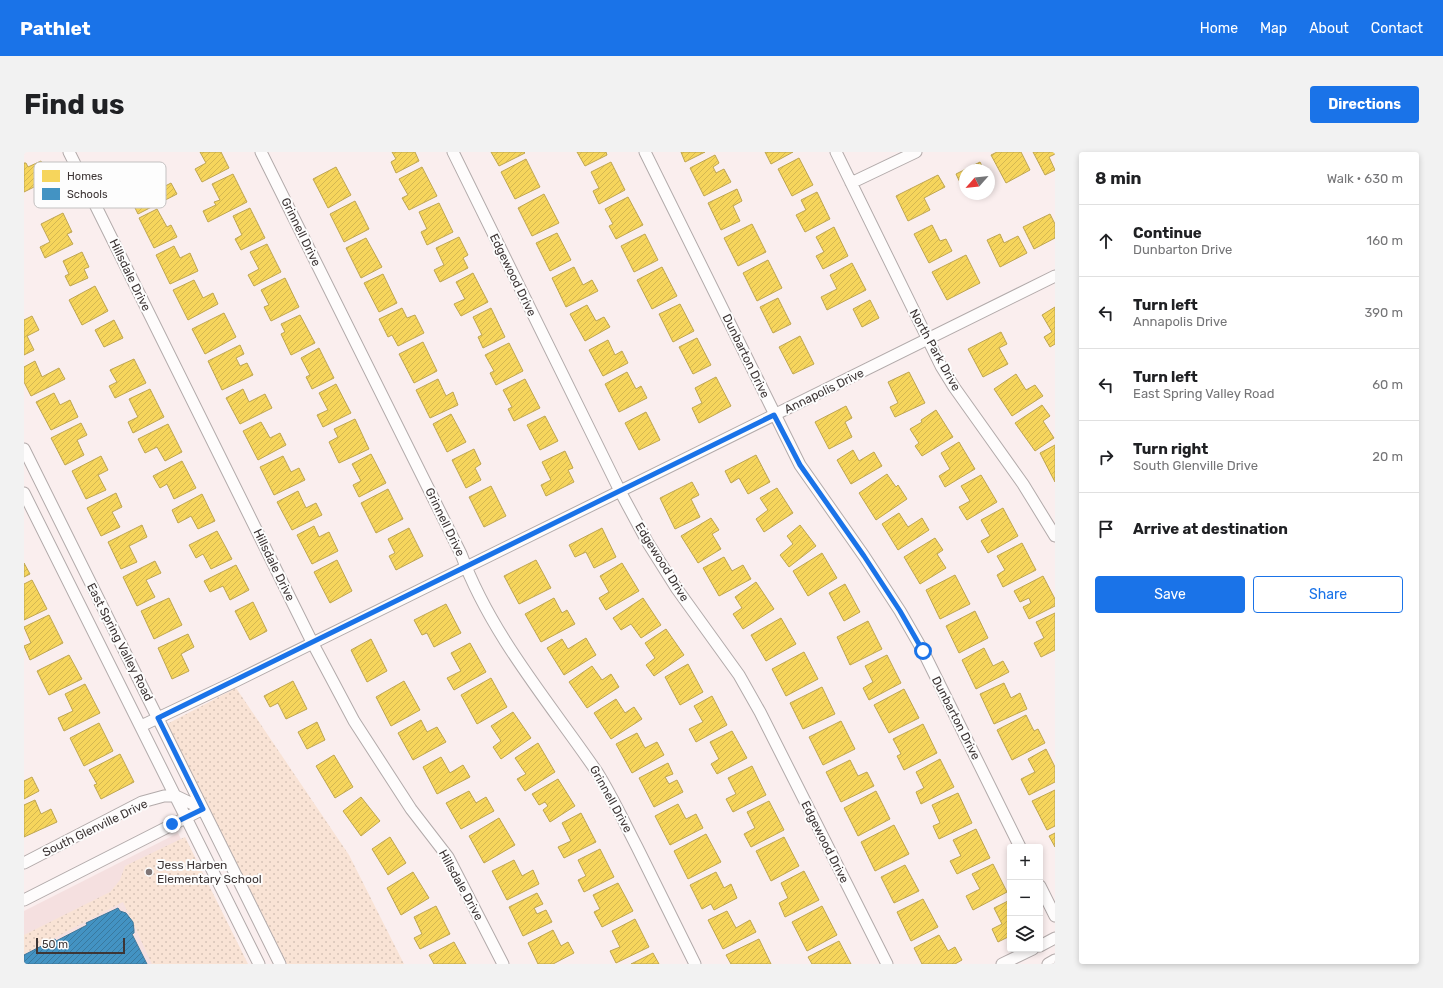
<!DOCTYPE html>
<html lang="en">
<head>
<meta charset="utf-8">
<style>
	:root { --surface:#fff; --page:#f2f2f2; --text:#202124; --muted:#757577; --line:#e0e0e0; --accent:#1a73e8 }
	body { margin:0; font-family:Rubik,sans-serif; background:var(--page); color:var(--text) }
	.controls { position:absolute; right:12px; bottom:12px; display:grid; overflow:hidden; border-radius:4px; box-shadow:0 2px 6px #0003 }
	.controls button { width:36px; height:36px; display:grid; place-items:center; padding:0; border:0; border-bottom:1px solid var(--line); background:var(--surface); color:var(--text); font:20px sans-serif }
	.compass { position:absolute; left:935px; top:12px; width:36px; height:36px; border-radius:50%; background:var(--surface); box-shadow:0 2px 6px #0003; rotate:243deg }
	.scale { position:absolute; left:12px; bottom:10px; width:89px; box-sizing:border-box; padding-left:4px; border:2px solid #3d3535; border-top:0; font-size:11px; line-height:14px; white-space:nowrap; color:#3d3535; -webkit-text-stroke:3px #fdfdfd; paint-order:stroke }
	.stop { position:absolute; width:12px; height:12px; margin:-9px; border:3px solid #1a73e8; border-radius:50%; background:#fff }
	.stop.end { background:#1a73e8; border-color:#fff; box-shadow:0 1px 4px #0008 }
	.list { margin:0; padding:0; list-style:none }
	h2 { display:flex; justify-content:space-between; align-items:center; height:52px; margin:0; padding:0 16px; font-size:17px }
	h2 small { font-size:13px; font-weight:400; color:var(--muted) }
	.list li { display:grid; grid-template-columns:26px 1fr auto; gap:12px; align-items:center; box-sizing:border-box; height:72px; padding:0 16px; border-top:1px solid var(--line) }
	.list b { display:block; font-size:15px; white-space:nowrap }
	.list p { margin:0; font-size:13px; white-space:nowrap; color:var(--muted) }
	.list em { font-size:13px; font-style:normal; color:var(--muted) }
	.actions { display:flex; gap:8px; padding:12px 16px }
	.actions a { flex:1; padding:9px 0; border:1px solid var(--accent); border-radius:4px; text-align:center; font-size:14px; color:var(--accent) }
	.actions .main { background:var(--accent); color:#fff }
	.icon { flex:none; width:22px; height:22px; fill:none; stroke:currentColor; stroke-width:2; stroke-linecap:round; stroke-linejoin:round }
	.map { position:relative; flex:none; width:1031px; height:812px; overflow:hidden; border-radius:4px }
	header { display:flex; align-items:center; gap:24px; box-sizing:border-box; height:56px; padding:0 20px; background:var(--accent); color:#fff }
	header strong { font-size:19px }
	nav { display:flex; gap:22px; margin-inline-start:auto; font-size:14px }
	.intro { display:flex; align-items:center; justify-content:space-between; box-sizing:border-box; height:96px; padding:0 24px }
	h1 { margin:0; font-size:28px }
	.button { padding:10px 18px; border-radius:4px; background:var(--accent); color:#fff; font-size:14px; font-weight:700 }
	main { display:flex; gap:24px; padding:0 24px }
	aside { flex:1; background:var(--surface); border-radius:4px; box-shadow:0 2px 6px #0003 }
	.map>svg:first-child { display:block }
	.built { fill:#f5e0e0 }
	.grass { fill:url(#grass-dots) }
	.homes { fill:url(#homes-hatch); stroke:#bea550 }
	.schools { fill:url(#schools-hatch); stroke:#417798 }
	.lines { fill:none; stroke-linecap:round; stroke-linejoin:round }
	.minor-casing { stroke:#b2aaaa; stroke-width:13 }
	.minor { stroke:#fefcfc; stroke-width:11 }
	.route { stroke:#1a73e8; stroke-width:5 }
	.poi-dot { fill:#7f7676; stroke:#fdfdfd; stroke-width:1.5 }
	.labels { text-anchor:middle; stroke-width:4; stroke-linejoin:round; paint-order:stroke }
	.street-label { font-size:12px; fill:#3d3535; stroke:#fdfdfd }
	.poi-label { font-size:12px; fill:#3d3535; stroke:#fdfdfd; text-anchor:start }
	.key { fill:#fdfdfd; stroke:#c3c1c1; stroke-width:1 }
	.key-label { font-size:11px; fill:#3d3535 }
</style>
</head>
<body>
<header>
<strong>Pathlet</strong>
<nav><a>Home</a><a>Map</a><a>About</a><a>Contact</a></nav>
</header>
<div class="intro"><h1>Find us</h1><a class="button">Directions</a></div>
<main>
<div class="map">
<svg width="1031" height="812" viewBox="0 0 1031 812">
	<defs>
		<pattern id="grass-dots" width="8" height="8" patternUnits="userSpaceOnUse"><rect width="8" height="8" fill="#f9e3d5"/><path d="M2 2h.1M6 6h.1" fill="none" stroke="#d6c3b7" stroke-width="1.8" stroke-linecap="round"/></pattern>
		<pattern id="homes-hatch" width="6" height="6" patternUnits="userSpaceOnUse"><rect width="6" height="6" fill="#f6d55c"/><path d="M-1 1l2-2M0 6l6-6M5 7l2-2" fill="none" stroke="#d4b751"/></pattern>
		<pattern id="schools-hatch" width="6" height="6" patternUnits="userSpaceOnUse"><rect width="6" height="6" fill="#4393c3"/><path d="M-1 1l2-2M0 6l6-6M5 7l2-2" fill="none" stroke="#39799f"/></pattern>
	</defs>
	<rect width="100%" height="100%" fill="#faeeee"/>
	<path class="built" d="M154 681 219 812H0V759Z"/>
	<path class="grass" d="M212 536 325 703 380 812H263L143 572Z
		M161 685 224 812H128L99 750 0 802V783L86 740 96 728 101 714Z"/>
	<path class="homes" d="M176 0H197L205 16 178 30 171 17 182 11Z
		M368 0H391L395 9 372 21 367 10 372 7Z
		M467 0H500L501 1 475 14Z
		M553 0H582L583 3 561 14Z
		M657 0H681L661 10Z
		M741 0H769L747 12Z
		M973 0H997L1006 18 982 31 967 3Z
		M1009 0H1031V2L1025 5 1031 18 1021 23Z
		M691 3 695 11 689 15 692 21 700 17 707 30 680 44 666 16Z
		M775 6 789 33 768 44 754 17Z
		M502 7 516 35 491 47 477 20Z
		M17 9 31 37 19 43 14 33 0 40V11H2L4 15Z
		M587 10 601 38 575 52 569 39 575 36 567 20Z
		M956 10 960 18H941L940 39 932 22Z
		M312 15 327 43 304 56 289 27Z
		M398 15 413 44 385 58 378 46 384 43 375 27Z
		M209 22 223 50 184 70 179 59 192 53 190 50 196 48 188 32Z
		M117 23 126 42 147 31 153 42 114 62 99 32Z
		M914 23 921 35 900 46 906 58 884 69 872 44Z
		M713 37 718 49 709 54 716 69 697 78 684 51Z
		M793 40 806 67 781 80 772 63 782 58 777 48Z
		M520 42 535 71 508 84 494 56Z
		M604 45 619 73 592 87 585 74 589 72 581 57Z
		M331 49 345 77 320 90 306 62Z
		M415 51 429 80 403 93 397 80 403 77 395 60Z
		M226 56 241 86 217 98 211 87 218 83 209 64Z
		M133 57 143 75 147 73 153 85 130 96 115 66Z
		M39 61 48 80 43 82 49 92 21 106 16 95 26 90 17 72Z
		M1026 62 1031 72V86L1010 97 999 75Z
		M728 72 742 100 714 114 700 86Z
		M908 73 916 89 922 87 928 99 905 111 890 82Z
		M810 75 824 104 799 117 792 104 800 100 792 85Z
		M533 81 547 108 526 119 512 91Z
		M621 82 634 108 610 120 597 94Z
		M976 82 980 91 994 84 1003 101 976 115 963 88Z
		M435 85 444 103 439 106 444 116 416 130 410 118 420 113 412 96Z
		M342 86 358 115 337 126 322 96Z
		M243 92 257 120 230 134 224 123 235 117 226 100Z
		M150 94 156 106 166 101 174 119 146 132 132 103Z
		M58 100 65 115 60 117 64 126 46 134 41 124 45 122 39 109Z
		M942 103 956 131 923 148 908 120Z
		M744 108 758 136 733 149 719 121Z
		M828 111 842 138 803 158 797 145 813 137 806 123Z
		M550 115 559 133 568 128 574 139 542 155 528 126Z
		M638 115 653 144 628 157 613 128Z
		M449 121 464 150 437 164 430 152 441 147 432 130Z
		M359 122 373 151 355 160 340 131Z
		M261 126 275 155 247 169 240 155 245 153 237 138Z
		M170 128 179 146 189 141 194 152 164 168 149 138Z
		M71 134 84 159 58 173 45 148Z
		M754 146 767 172 749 181 736 155Z
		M846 148 855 166 838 175 829 157Z
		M656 152 670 179 649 190 635 162Z
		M563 153 572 169 580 165 586 175 561 189 546 162Z
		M1031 155V192L1026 195 1020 185 1028 180 1018 163Z
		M378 156 383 166 391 163 400 181 374 194 368 183 364 185 355 167Z
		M467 156 481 185 459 196 454 185 458 183 449 165Z
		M200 161 212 185 181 202 168 177Z
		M276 163 291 191 267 203 257 182 261 180 257 172Z
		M8 164 15 178 3 184 10 198 0 203V168Z
		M90 168 99 186 80 195 71 178Z
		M977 180 983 192 975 196 984 212 959 225 944 197Z
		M776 184 790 212 769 222 755 195Z
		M673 186 687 213 669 222 655 195Z
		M584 188 591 203 598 199 604 211 579 224 565 198Z
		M399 190 413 219 390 231 375 202Z
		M485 191 499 219 472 233 466 221 470 219 461 203Z
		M216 193 220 202 212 206 216 214 223 211 229 223 198 238 184 209Z
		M295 196 310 226 288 237 282 225 286 223 277 206Z
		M110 207 122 231 91 246 85 234 93 230 86 218Z
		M11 209 18 225 35 216 41 227 7 244 0 230V215Z
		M603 220 612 237 617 234 623 246 595 260 581 232Z
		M885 220 901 251 871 265 866 255 874 251 864 230Z
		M992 222 1002 238 1011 233 1019 244 988 264 970 237Z
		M692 225 707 254 675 271 668 256 678 251 671 236Z
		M414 227 422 244 429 240 434 253 406 266 392 238Z
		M501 227 516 256 490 269 484 257 488 255 479 238Z
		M312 232 327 261 299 275 293 263 304 258 295 241Z
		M126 237 140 265 109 281 104 270 114 265 105 247Z
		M219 237 225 250 241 242 248 256 216 272 202 246Z
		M30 241 36 253 46 248 54 265 27 278 12 250Z
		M1018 253 1026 264 1019 269 1030 286 1011 299 991 271Z
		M822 254 828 266 821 270 828 285 805 297 791 270Z
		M912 258 929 285 898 304 891 294 895 291 886 277 898 270 897 268Z
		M622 260 636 288 615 298 601 271Z
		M427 262 442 290 423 300 409 272Z
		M521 264 534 289 516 298 503 273Z
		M331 267 345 297 315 311 305 290 314 285 310 277Z
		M237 270 246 286 256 281 262 293 234 308 219 279Z
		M57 271 63 283 53 288 60 303 41 313 27 286Z
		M144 272 158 300 141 309 133 295 121 301 114 287Z
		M935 290 951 317 921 335 915 324 926 317 917 301Z
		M1031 293V330L1016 301Z
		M450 297 457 312 451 316 457 328 442 336 428 308Z
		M829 298 835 309 850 300 858 314 827 332 813 308Z
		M541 299 549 316 544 318 550 330 522 344 517 333 527 328 518 310Z
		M347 302 362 331 335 345 329 333 337 329 328 312Z
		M732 303 746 330 724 342 715 326 707 331 701 319Z
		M77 304 84 318 74 323 82 338 62 347 48 319Z
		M259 304 267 320 275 316 281 328 250 343 236 315Z
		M158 309 172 336 150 347 143 332 136 336 129 324Z
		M863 322 872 335 874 333 883 347 852 368 835 341Z
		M957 323 973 350 943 368 935 355 946 349 937 334Z
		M668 330 675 343 667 347 676 365 651 377 636 346Z
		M467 334 482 364 460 375 445 345Z
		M753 336 769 361 740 380 732 367 744 358 736 346Z
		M364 337 379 367 352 381 337 351Z
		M274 339 282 356 292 351 298 363 268 378 253 350Z
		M92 341 98 355 88 360 96 375 77 384 63 356Z
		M178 342 191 369 174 377 167 364 154 371 148 358Z
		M979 356 994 384 964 401 957 389 966 384 957 368Z
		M875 361 884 375 898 366 905 378 874 398 858 372Z
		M687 366 695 378 688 382 697 397 674 411 657 384Z
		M118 373 123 385 105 394 113 410 97 417 84 390Z
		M776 373 792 394 765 415 756 403 769 392 763 384Z
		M290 374 295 385 305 380 314 399 288 412 273 383Z
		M385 376 399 404 372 418 365 404 371 401 364 387Z
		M578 376 592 405 570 416 562 400 551 405 545 393Z
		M193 379 208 407 187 417 179 402 172 406 165 393Z
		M911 386 919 398 913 402 922 416 896 432 880 405Z
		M998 391 1012 418 979 435 973 423 981 418 973 404Z
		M798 401 813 426 784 444 769 419Z
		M700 405 708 419 719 413 727 427 695 444 679 416Z
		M313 408 328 439 306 451 290 420Z
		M512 408 527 436 495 452 480 424Z
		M131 409 137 421 122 428 131 445 113 454 99 425Z
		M0 411 6 422 0 425Z
		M598 411 615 439 582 458 575 446 585 440 576 424Z
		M212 413 225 438 206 448 199 434 186 440 180 429Z
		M931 423 946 452 916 467 902 438Z
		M1019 424 1031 447V454L1005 467 999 455 1007 451 1005 446 996 450 990 439Z
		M8 428 23 457 0 468V432Z
		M732 430 750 457 719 477 709 462 718 456 711 445Z
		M821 432 836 460 820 469 805 441Z
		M145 446 158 473 130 487 117 459Z
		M530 446 538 461 543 458 551 472 517 490 501 462Z
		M619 446 637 473 617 486 607 472 597 478 589 466Z
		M229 450 243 479 226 488 211 459Z
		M422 452 437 481 410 495 403 481 398 483 390 468Z
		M951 459 964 486 935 501 922 474Z
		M1031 461V498L1017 505 1010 491 1020 486 1012 470Z
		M25 463 39 491 6 508 0 494 7 491 0 475Z
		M757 466 772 492 742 509 727 483Z
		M844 469 858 497 826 513 813 485Z
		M642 477 660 503 630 524 622 513 631 506 621 491Z
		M164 482 170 495 157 502 165 519 148 527 134 496Z
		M562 486 572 503 540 523 523 496 538 487 544 497Z
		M347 487 363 519 343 530 327 498Z
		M446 491 462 520 430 538 423 526 437 519 427 501Z
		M960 496 969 514 979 509 985 520 952 537 938 508Z
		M780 500 794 527 762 544 748 517Z
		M45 503 58 527 25 543 13 519Z
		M863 503 877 531 845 548 839 536 849 530 841 514Z
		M664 512 679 540 656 553 641 525Z
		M568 514 578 528 587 522 595 535 563 556 545 530Z
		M467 526 483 555 453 572 437 543Z
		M269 529 283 557 262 567 254 551 246 555 240 544Z
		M380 529 396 558 367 574 352 545Z
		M980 531 987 546 996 541 1003 557 970 572 956 542Z
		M61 532 76 561 40 579 34 566 49 559 41 542Z
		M798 535 811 562 779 577 766 551Z
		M880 537 895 566 865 581 850 553Z
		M688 544 703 573 672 590 665 577 679 570 670 554Z
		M592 547 601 561 610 555 618 567 587 587 570 561Z
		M489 560 507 586 477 607 469 595 477 589 467 574Z
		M1002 563 1010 579 1014 577 1021 591 988 608 973 578Z
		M397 568 403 580 413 575 422 590 389 608 374 581Z
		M817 569 831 597 799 613 785 585Z
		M293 570 301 588 283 597 274 580Z
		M75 571 89 599 60 614 46 586Z
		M899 572 913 601 880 618 873 604 877 602 869 587Z
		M708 579 723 606 693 622 687 612 695 607 686 590Z
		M613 581 621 596 633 590 640 603 608 621 592 592Z
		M514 591 531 620 501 639 493 627 502 622 491 606Z
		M1022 597 1031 615V630L1005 643 997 627 1011 620 1004 607Z
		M96 602 110 630 77 647 70 633 73 632 65 618Z
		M310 603 329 635 311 646 292 614Z
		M417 605 426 621 439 613 446 625 413 642 399 615Z
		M916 607 930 635 897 652 892 640 900 636 892 620Z
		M826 608 834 624 843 620 850 634 817 650 802 620Z
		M644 611 649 622 641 625 645 632 653 628 659 640 630 655 615 626Z
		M728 614 742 643 709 660 702 647 712 642 704 626Z
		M8 625 15 639 0 647V629Z
		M534 627 551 654 526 670 519 658 524 654 521 650 515 653 508 642Z
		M1031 638V674L1023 678 1008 649Z
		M445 639 452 651 462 645 470 659 437 677 422 651Z
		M852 639 866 667 834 684 820 656Z
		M934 641 948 671 915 687 909 674 916 671 908 653Z
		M337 645 356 669 337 684 319 659Z
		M11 648 17 662 27 657 33 670 0 685V653Z
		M745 649 760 678 727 695 720 682 731 676 723 660Z
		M654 652 662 667 672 662 679 676 646 693 631 664Z
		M557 661 572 690 540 706 534 695 547 689 538 671Z
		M475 666 491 693 460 711 445 684Z
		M870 673 885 702 851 719 837 690Z
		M952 677 966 706 933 722 926 709 937 704 929 688Z
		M1031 681V695L1025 684Z
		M682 682 697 710 664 727 650 699Z
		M366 685 382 711 364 723 348 697Z
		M760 685 775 714 747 729 732 699Z
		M576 697 590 725 560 740 554 728 562 724 554 708Z
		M490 708 498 724 509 718 515 732 483 748 468 719Z
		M969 712 983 740 949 758 942 744 956 737 948 722Z
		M881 713 895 739 870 751 857 725Z
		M780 719 795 748 761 765 755 751 764 746 757 731Z
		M389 720 405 746 377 763 363 736Z
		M692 720 700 736 707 732 713 746 690 758 687 752 678 757 666 733Z
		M594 731 609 759 578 775 570 760 576 757 569 743Z
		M513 741 519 752 510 756 513 762 522 758 528 770 499 784 485 755Z
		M899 747 914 775 887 789 873 760Z
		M986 748V784L974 790 968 777 978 772 970 756Z
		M412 754 426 782 396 797 390 786 398 782 390 765Z
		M798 754 813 783 783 799 768 770Z
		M703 759 712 776 726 768 732 780 699 797 684 768Z
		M611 767 625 795 592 811 586 799 596 795 588 779Z
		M529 778 537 794 544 790 550 801 529 812H514L504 791Z
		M915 783 924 799 931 795 938 808 931 812H898L890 796Z
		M735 787 747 812H707L702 803Z
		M815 789 827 812H788L784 805Z
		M430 790 442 812H410L405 803Z
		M629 801 635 812H607Z"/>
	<path class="schools" d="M94 756 96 759 102 761 109 770 110 778V781L108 782 123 812H0V803L31 787 32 789 63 773 62 771Z"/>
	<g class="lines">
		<g class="minor-casing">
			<path id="minor" d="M45 0 288 490 330 569 387 657 424 705 479 812
				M237 0 437 402C467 483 525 550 573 620 588 644 600 670 613 695 632 734 652 773 671 812
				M429 0 596 339 624 391 653 437 715 523 736 560 863 812
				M621 0 776 313 840 404 876 459 899 499 996 695
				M812 0 917 214 930 235 999 332 1031 384
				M827 31 892 0
				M0 297 256 812
				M0 341 235 812
				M117 574 212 529 1031 124
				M0 711 118 650 140 644H152L179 657
				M1016 734 1031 764
				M0 748 179 657
				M1016 794 1031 786
				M978 812 1009 797
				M1024 812 1031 808"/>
		</g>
		<use href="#minor" class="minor"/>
	</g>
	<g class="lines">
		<path class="route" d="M148 672 179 657 134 566 750 263 776 313 840 404 876 459 899 499"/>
	</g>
	<circle class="poi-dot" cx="125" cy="720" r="4"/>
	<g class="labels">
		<g class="street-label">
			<text transform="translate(277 80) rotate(64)" y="4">Grinnell Drive</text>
			<text transform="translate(106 123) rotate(64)" y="4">Hillsdale Drive</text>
			<text transform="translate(489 123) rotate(64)" y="4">Edgewood Drive</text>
			<text transform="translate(911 198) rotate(61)" y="4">North Park Drive</text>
			<text transform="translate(722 204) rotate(64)" y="4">Dunbarton Drive</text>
			<text transform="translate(800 239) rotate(-26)" y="4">Annapolis Drive</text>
			<text transform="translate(421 370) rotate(64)" y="4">Grinnell Drive</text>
			<text transform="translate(638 410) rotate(58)" y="4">Edgewood Drive</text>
			<text transform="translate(250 413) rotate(64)" y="4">Hillsdale Drive</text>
			<text transform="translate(96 490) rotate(63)" y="4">East Spring Valley Road</text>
			<text transform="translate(932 566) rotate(63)" y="4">Dunbarton Drive</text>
			<text transform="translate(587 647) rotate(61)" y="4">Grinnell Drive</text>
			<text transform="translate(71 676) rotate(-26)" y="4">South Glenville Drive</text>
			<text transform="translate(801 690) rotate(63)" y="4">Edgewood Drive</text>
			<text transform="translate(437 733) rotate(61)" y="4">Hillsdale Drive</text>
		</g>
		<g class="poi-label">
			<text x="133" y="717">Jess Harben<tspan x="133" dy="14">Elementary School</tspan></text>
		</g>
	</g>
	<rect x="10" y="10" width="132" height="46" rx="6" class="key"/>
	<rect x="18" y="18" width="18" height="12" fill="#f6d55c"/>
	<rect x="18" y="36" width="18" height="12" fill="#4393c3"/>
	<g class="key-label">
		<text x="43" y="28">Homes</text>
		<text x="43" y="46">Schools</text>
	</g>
</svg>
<div class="controls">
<button>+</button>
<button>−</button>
<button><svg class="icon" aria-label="layers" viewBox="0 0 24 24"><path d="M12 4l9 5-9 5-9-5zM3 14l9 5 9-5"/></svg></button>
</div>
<svg class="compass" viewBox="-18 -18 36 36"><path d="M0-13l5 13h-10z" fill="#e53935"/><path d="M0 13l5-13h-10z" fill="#757577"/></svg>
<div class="scale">50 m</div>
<div class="stop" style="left:899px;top:499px"></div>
<div class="stop end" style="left:148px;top:672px"></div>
</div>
<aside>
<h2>8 min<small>Walk · 630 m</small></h2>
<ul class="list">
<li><svg class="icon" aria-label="ahead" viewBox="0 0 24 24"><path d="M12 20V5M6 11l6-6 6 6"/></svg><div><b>Continue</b><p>Dunbarton Drive</p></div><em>160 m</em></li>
<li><svg class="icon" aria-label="left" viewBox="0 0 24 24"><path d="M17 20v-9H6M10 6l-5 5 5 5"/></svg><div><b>Turn left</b><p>Annapolis Drive</p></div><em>390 m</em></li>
<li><svg class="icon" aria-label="left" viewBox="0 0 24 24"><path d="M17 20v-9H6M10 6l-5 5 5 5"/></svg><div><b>Turn left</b><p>East Spring Valley Road</p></div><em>60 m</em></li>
<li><svg class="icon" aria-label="right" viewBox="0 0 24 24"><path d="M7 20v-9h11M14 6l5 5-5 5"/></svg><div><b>Turn right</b><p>South Glenville Drive</p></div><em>20 m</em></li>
<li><svg class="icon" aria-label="arrive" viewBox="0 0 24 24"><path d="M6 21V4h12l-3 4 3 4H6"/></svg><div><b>Arrive at destination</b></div></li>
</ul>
<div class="actions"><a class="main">Save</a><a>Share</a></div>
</aside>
</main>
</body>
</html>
